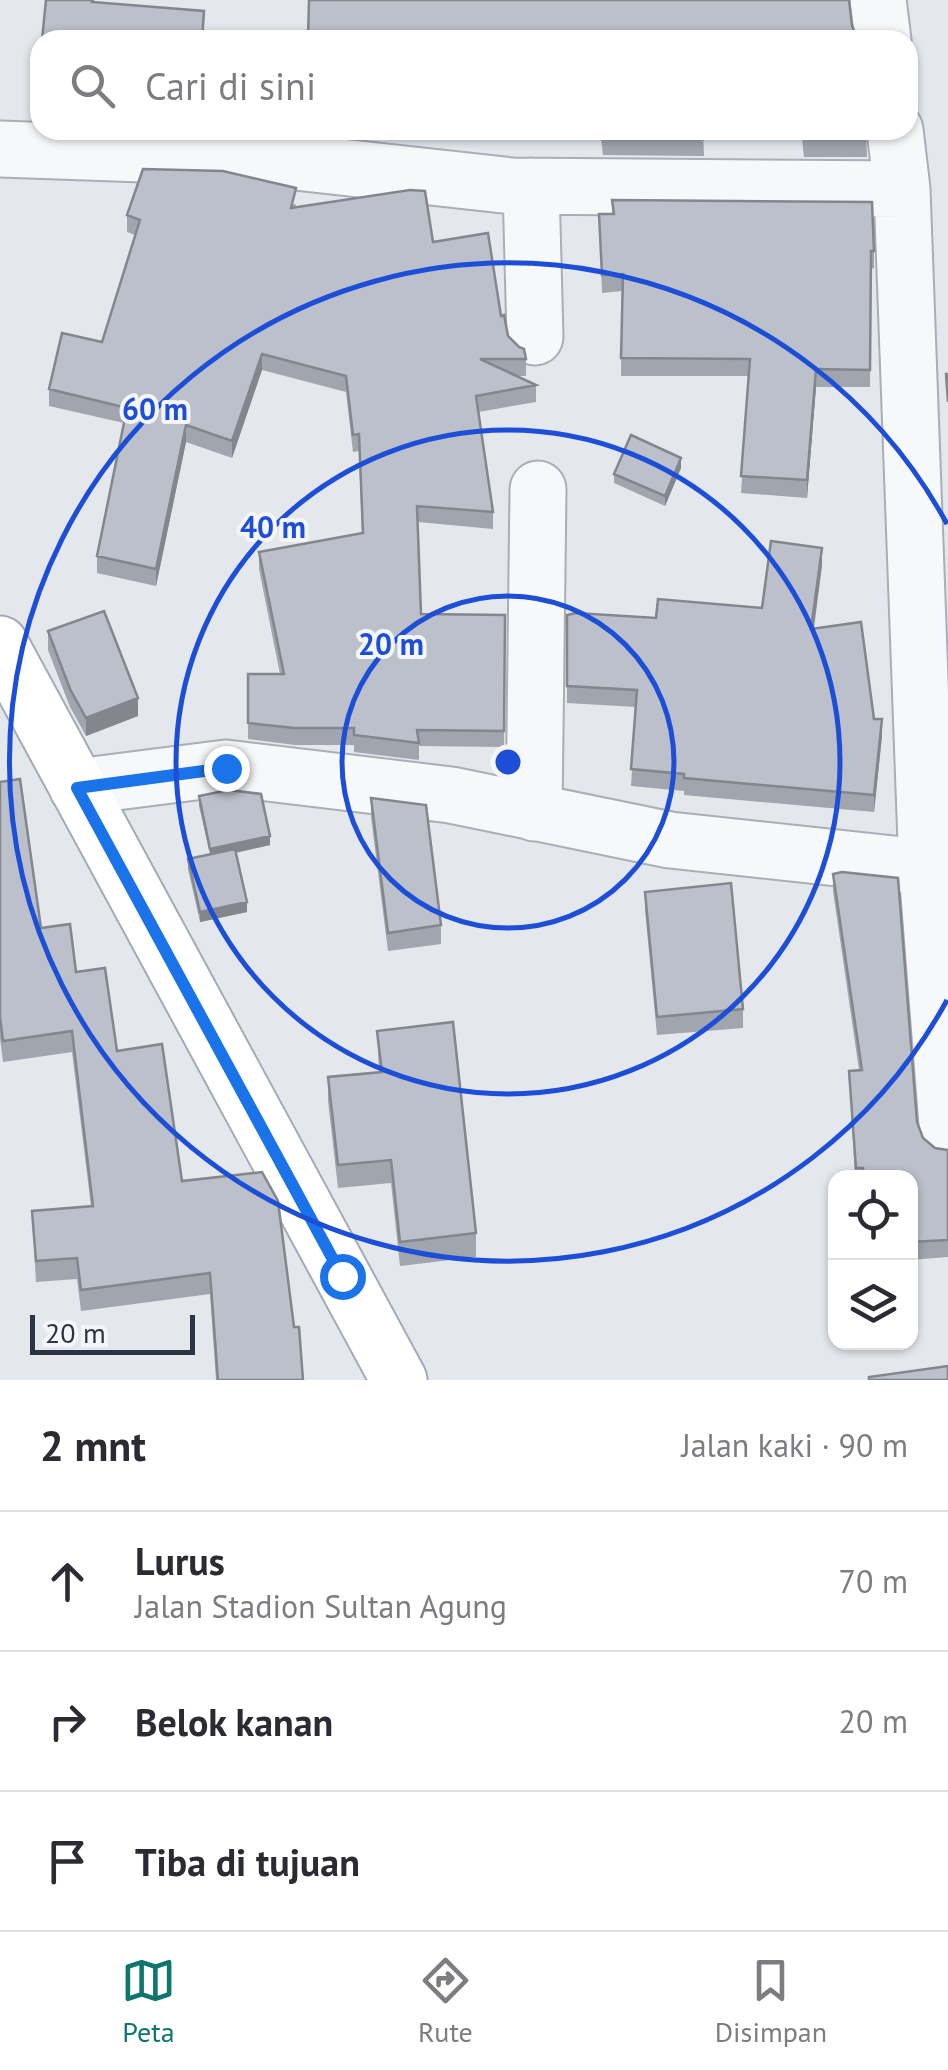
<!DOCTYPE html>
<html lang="id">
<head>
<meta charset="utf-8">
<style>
	:root { --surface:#fff; --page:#f2f2f3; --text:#2b2b33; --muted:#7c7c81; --line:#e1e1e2; --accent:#0f766e }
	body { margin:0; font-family:"PT Sans",sans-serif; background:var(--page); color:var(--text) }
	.controls { position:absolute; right:30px; bottom:30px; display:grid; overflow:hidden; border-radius:20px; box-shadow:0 2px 8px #0004 }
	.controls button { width:90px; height:90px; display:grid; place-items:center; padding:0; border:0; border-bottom:2px solid var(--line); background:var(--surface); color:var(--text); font:50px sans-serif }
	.scale { position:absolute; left:30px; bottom:25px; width:165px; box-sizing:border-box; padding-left:10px; border:5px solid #2b3445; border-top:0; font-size:28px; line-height:35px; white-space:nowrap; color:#2b3445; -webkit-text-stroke:8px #f4f6f9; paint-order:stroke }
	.stop { position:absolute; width:30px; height:30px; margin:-22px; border:8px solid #1a73e8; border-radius:50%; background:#fff }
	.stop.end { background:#1a73e8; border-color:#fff; box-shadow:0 2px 10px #0008 }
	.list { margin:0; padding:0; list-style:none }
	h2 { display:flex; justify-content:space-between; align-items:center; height:130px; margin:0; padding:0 40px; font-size:42px }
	h2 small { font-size:32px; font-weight:400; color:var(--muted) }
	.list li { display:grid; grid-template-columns:65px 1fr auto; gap:30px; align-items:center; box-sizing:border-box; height:140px; padding:0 40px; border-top:2px solid var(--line) }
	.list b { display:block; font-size:38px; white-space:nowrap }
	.list p { margin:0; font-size:32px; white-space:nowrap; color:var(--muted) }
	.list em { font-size:32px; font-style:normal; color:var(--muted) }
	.icon { flex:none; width:55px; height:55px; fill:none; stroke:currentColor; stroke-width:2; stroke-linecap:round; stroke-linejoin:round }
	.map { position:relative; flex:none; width:948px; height:1380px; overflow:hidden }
	.search { position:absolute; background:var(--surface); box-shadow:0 2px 8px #0004; left:30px; right:30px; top:30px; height:110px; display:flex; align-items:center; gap:25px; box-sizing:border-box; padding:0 35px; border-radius:30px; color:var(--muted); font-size:38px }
	.sheet { height:550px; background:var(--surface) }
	nav { display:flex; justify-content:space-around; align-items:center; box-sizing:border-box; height:140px; border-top:2px solid var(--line); background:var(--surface); font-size:28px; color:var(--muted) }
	nav a { display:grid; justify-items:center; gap:5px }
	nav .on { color:var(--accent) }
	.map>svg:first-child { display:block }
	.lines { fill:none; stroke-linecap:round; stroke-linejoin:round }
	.minor-casing { stroke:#a9aeb7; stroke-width:59 }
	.major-casing { stroke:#a3abb8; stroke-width:59 }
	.minor { stroke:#f7f8fa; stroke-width:55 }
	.major { stroke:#fff; stroke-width:55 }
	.wall { fill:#a1a5ae }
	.shaded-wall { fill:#83868d }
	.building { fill:#bbc0ca; stroke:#83868d; stroke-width:2.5 }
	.route { stroke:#1a73e8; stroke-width:12 }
	.ring { fill:none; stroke:#1d4ed8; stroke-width:5 }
	.centre { fill:#1d4ed8; stroke:#f4f6f9; stroke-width:5 }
	.ring-label { font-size:30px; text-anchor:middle; font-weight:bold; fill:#1d4ed8; stroke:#f4f6f9; stroke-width:8; stroke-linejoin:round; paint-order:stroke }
</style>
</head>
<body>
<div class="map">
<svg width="948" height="1380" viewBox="0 0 948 1380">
	<rect width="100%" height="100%" fill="#e4e7ec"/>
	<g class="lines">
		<g class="minor-casing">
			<path id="minor" d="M878 0 883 40
				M895 130 902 189 927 870 948 1137
				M0 149 259 158 512 186 902 189
				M531 186 535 337
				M77 787 226 768 451 795 670 840 948 870
				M534 813 538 489"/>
		</g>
		<g class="major-casing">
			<path id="major" d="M0 644 399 1380"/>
		</g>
		<use href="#minor" class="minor"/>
		<use href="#major" class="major"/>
	</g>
	<path class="wall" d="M40 59V117H36V99Z
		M600 130H703L704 156 603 155Z
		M801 130H866L867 157H804Z
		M612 200 874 251V268L871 269 870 387H816L807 498 741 493 749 376H621L622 291 602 293 599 214H612Z
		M296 204 295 207 433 242 501 316 508 336 526 359V376H516L536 385V402L478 412 493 512V529L418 522 421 614 505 615 504 747 419 746V760L354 752V745H295L248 739V674H280L259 569V552L362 534 359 451 353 452 346 392 262 370 232 458 186 442 156 586 97 573V556L124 423 49 406V389L102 342 135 235 127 232V215Z
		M681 468 665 506 614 483V474Z
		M822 565 814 629 874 719 882 736 874 812 684 795V791L631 786 636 707 567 703V615L656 618 762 608Z
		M48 631 138 716 86 736 70 707 48 650Z
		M0 782 41 928 76 972 182 1181 294 1327 303 1380H216L210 1294 81 1311 77 1279 36 1282 32 1211 91 1206 72 1052 3 1062 0 1038Z
		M199 796 270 845 236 853 247 912 200 922 188 869V859L210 854 199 806Z
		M371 798 441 925V944L388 951 371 817Z
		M833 874 923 1138 935 1148 948 1150V1257L910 1260V1178H855L849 1071 859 1070 833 891Z
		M645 892 743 1009V1028L657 1035 645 910Z
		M377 1031 476 1233V1257L400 1266 391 1183 338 1188 328 1101V1077L379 1072Z"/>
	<path class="shaded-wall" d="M262 354V370L232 458V441Z
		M816 369V387L807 498V480Z
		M186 425V442L156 586V569Z
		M681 458V468L665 506V496Z
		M822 548V565L811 646V629Z
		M138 698V716L86 736V718Z
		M882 719V736L874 812V795Z
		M270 836V845L210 858V849Z
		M247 902V912L200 922V912Z"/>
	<path class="building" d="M46 0H93L92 2 204 11 202 40H42Z
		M309 0H849L852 25 857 40H308Z
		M40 59V99H36Z
		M602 130H703L704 137H603Z
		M803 130H866L867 139 804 138Z
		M143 169 223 171 296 188 291 208 410 190 425 191 433 242 488 233 501 316 504 315 508 336 519 347 524 349 526 359H480L536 385 476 396 493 512 417 506 421 614 505 615 504 731 417 730 419 743 354 735V728H295L248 723V674H284L259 552 363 533 359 434 353 435 346 376 262 354 232 441 186 425 156 569 97 556 127 408 49 389 62 333 102 342 140 220 127 215Z
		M612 200 872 202 874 251H871L870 370 816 369 807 480 741 476 750 359 621 358 623 274 602 275 599 214H614Z
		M946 374H948V402Z
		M631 435 681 458 665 496 614 474Z
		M771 541 822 548 811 629 861 622 874 719H882L874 795 684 778V774L631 769 637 690 567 686V615L576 613 656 618 658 599 762 608Z
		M104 611 138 698 86 718 70 689 48 631Z
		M20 779 41 928 70 924 76 972 105 968 117 1051 162 1044 182 1181 262 1172 278 1201 294 1327H299L303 1380H218L210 1273 81 1290 77 1258 36 1261 32 1211 93 1206 72 1031 3 1041 0 1017V782Z
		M229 790 261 794 270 836 210 849 199 796Z
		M371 798 426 805 441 925 388 933Z
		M235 849 247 902 200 912 188 859Z
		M842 872 898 878 917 1122 923 1138 935 1148 948 1150V1240L910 1242V1178H863V1168H856L849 1071 862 1070 833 874Z
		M731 883 743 1009 657 1017 645 892Z
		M453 1022 476 1233 400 1242 391 1160 338 1165 328 1077 382 1072 377 1031Z
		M948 1366V1380H869V1377Z"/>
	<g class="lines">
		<path class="route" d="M226 768 77 788 342 1276"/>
	</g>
	<g class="ring">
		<circle cx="508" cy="762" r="166"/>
		<circle cx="508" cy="762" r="332"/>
		<path d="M947 1000A499 499 0 1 1 947 524"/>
	</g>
	<circle cx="508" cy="762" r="15" class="centre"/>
	<g class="ring-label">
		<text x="155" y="420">60 m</text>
		<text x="273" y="538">40 m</text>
		<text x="391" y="655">20 m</text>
	</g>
</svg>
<div class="controls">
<button><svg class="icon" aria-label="locate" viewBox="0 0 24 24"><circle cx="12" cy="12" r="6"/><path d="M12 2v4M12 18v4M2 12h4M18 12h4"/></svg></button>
<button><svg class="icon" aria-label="layers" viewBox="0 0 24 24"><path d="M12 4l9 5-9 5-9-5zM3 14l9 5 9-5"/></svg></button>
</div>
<div class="scale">20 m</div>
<div class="stop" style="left:342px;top:1276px"></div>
<div class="stop end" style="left:226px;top:768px"></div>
<div class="search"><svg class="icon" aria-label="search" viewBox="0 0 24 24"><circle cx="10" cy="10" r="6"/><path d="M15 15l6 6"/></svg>Cari di sini</div>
</div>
<section class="sheet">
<h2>2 mnt<small>Jalan kaki · 90 m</small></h2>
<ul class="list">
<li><svg class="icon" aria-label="ahead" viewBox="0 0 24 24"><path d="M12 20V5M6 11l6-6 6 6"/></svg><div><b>Lurus</b><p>Jalan Stadion Sultan Agung</p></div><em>70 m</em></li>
<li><svg class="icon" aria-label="right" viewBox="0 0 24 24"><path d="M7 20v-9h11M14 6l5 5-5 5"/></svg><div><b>Belok kanan</b></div><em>20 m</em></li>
<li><svg class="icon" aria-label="arrive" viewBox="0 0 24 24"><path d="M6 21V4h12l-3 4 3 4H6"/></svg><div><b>Tiba di tujuan</b></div></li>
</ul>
</section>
<nav>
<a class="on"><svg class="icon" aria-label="map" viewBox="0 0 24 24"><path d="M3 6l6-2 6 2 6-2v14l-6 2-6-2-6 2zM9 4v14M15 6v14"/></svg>Peta</a>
<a><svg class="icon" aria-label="directions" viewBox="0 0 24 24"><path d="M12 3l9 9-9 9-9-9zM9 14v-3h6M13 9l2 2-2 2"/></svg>Rute</a>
<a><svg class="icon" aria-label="saved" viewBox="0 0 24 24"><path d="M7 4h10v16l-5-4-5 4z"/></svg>Disimpan</a>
</nav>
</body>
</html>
